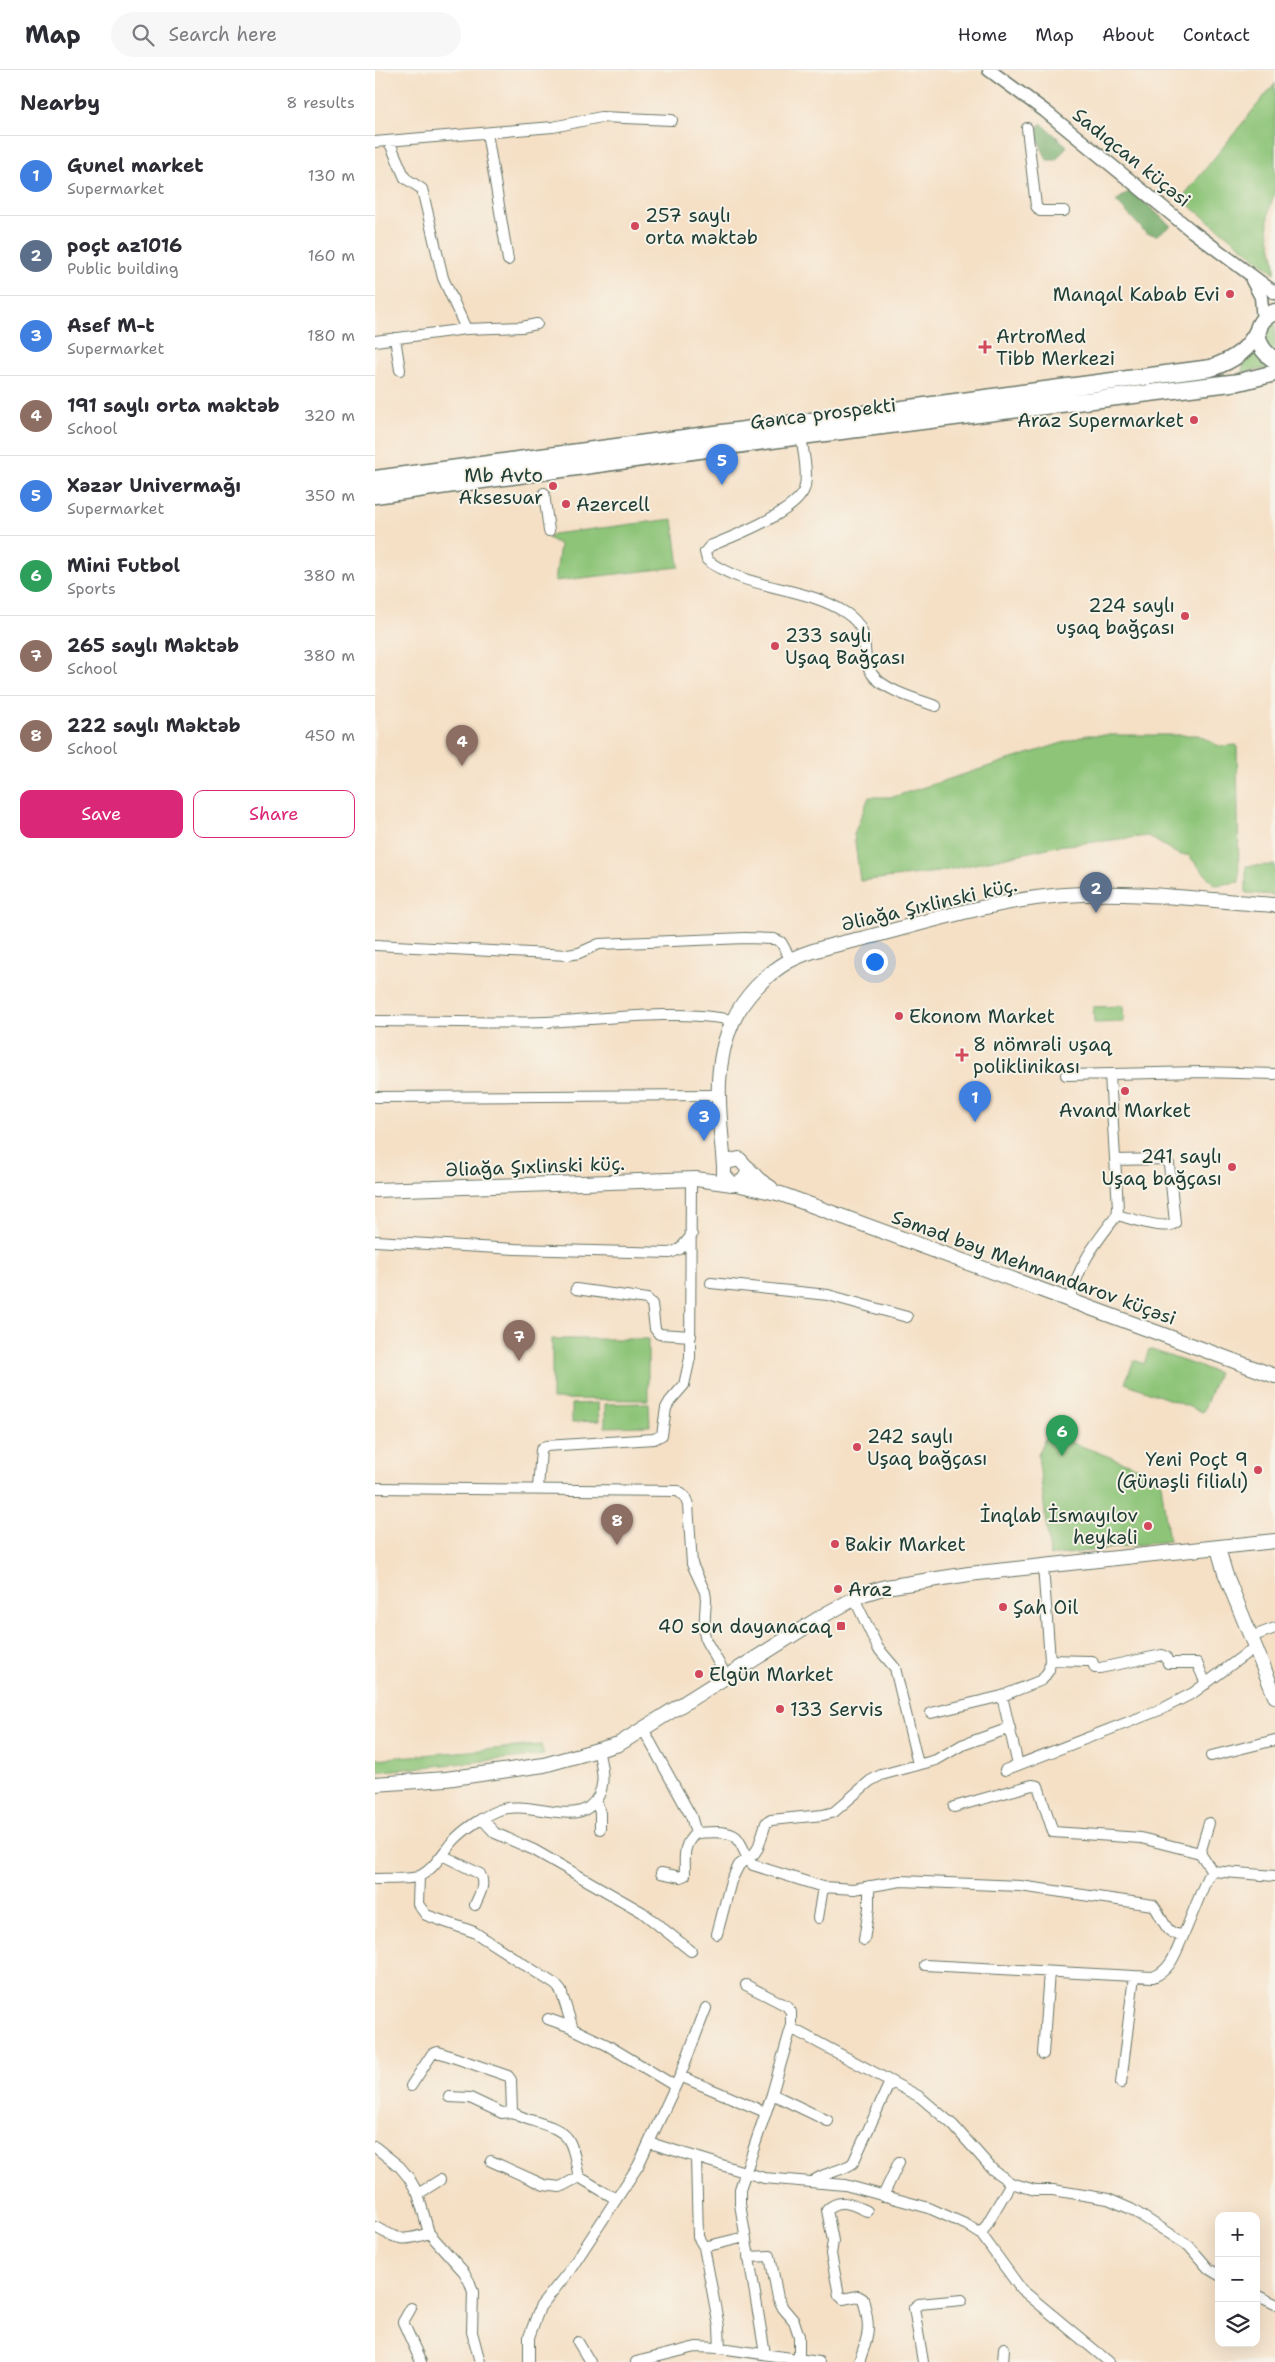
<!DOCTYPE html>
<html lang="en">
<head>
<meta charset="utf-8">
<style>
	:root { --surface:#fff; --page:#f7f7f7; --text:#2b2b33; --muted:#7c7c81; --line:#e1e1e2; --accent:#db2777 }
	body { margin:0; font-family:"Shantell Sans",sans-serif; background:var(--page); color:var(--text) }
	.controls { position:absolute; right:15px; bottom:15px; display:grid; overflow:hidden; border-radius:10px; box-shadow:0 5px 20px #0002 }
	.controls button { width:45px; height:45px; display:grid; place-items:center; padding:0; border:0; border-bottom:1px solid var(--line); background:var(--surface); color:var(--text); font:25px sans-serif }
	.you { position:absolute; left:499px; top:891px; width:18px; height:18px; margin:-12px; border:4px solid #fff; border-radius:50%; background:#1a73e8; box-shadow:0 0 0 8px #1a73e833 }
	.badge { display:grid; place-items:center; width:32px; height:32px; border-radius:50%; background:var(--accent); color:#fff; font-size:16px; font-weight:700 }
	.pin { position:absolute; translate:-50% -41px; filter:drop-shadow(0 1px 2px #0008) }
	.pin::after { content:''; position:absolute; top:26px; width:18px; height:15px; background:inherit; clip-path:polygon(0 0,100% 0,50% 100%) }
	.list { margin:0; padding:0; list-style:none }
	h2 { display:flex; justify-content:space-between; align-items:center; height:65px; margin:0; padding:0 20px; font-size:21px }
	h2 small { font-size:16px; font-weight:400; color:var(--muted) }
	.list li { display:grid; grid-template-columns:32px 1fr auto; gap:15px; align-items:center; box-sizing:border-box; height:80px; padding:0 20px; border-top:1px solid var(--line) }
	.list b { display:block; font-size:19px; white-space:nowrap }
	.list p { margin:0; font-size:16px; white-space:nowrap; color:var(--muted) }
	.list em { font-size:16px; font-style:normal; color:var(--muted) }
	.actions { display:flex; gap:10px; padding:15px 20px }
	.actions a { flex:1; padding:11px 0; border:1px solid var(--accent); border-radius:10px; text-align:center; font-size:18px; color:var(--accent) }
	.actions .main { background:var(--accent); color:#fff }
	.icon { flex:none; width:28px; height:28px; fill:none; stroke:currentColor; stroke-width:2; stroke-linecap:round; stroke-linejoin:round }
	.map { position:relative; flex:none; width:900px; height:2292px; overflow:hidden }
	header { display:flex; align-items:center; gap:30px; box-sizing:border-box; height:70px; padding:0 25px; background:var(--surface); border-bottom:1px solid var(--line) }
	header strong { font-size:24px }
	nav { display:flex; gap:28px; margin-inline-start:auto; font-size:18px }
	.search { width:350px; height:45px; background:var(--page); display:flex; align-items:center; gap:12px; box-sizing:border-box; padding:0 18px; border-radius:28px; color:var(--muted); font-size:19px }
	main { display:flex }
	aside { flex:1; background:var(--surface) }
	.map>svg:first-child { display:block }
	.green { fill:#8dc478; stroke:#568056 }
	.forest { fill:#72aa68; stroke:#48744e }
	.lines { fill:none; stroke-linecap:round; stroke-linejoin:round }
	.minor-casing { stroke:#6a7667; stroke-width:12 }
	.tertiary-casing { stroke:#6a7667; stroke-width:15 }
	.secondary-casing { stroke:#6a7667; stroke-width:16 }
	.primary-casing { stroke:#6a7667; stroke-width:19 }
	.minor { stroke:#fff; stroke-width:10 }
	.tertiary { stroke:#fff; stroke-width:12 }
	.secondary { stroke:#fff; stroke-width:14 }
	.primary { stroke:#fff; stroke-width:16 }
	.poi-dot { fill:#d1495b; stroke:#f7f3e8; stroke-width:2 }
	.labels { text-anchor:middle; stroke-width:4; stroke-linejoin:round; paint-order:stroke }
	.street-label { font-size:19px; fill:#1f3d34; stroke:#f7f3e8 }
	.poi-label { font-size:19px; fill:#1f3d34; stroke:#f7f3e8; text-anchor:start }
</style>
</head>
<body>
<header>
<strong>Map</strong>
<div class="search"><svg class="icon" aria-label="search" viewBox="0 0 24 24"><circle cx="10" cy="10" r="6"/><path d="M15 15l6 6"/></svg>Search here</div>
<nav><a>Home</a><a>Map</a><a>About</a><a>Contact</a></nav>
</header>
<main>
<aside>
<h2>Nearby<small>8 results</small></h2>
<ul class="list">
<li><span class="badge" style="background:#3f7fe0">1</span><div><b>Gunel market</b><p>Supermarket</p></div><em>130 m</em></li>
<li><span class="badge" style="background:#5c6f8a">2</span><div><b>poçt az1016</b><p>Public building</p></div><em>160 m</em></li>
<li><span class="badge" style="background:#3f7fe0">3</span><div><b>Asef M-t</b><p>Supermarket</p></div><em>180 m</em></li>
<li><span class="badge" style="background:#8d6e63">4</span><div><b>191 saylı orta məktəb</b><p>School</p></div><em>320 m</em></li>
<li><span class="badge" style="background:#3f7fe0">5</span><div><b>Xəzər Univermağı</b><p>Supermarket</p></div><em>350 m</em></li>
<li><span class="badge" style="background:#2e9e5b">6</span><div><b>Mini Futbol</b><p>Sports</p></div><em>380 m</em></li>
<li><span class="badge" style="background:#8d6e63">7</span><div><b>265 saylı Məktəb</b><p>School</p></div><em>380 m</em></li>
<li><span class="badge" style="background:#8d6e63">8</span><div><b>222 saylı Məktəb</b><p>School</p></div><em>450 m</em></li>
</ul>
<div class="actions"><a class="main">Save</a><a>Share</a></div>
</aside>
<div class="map">
<svg width="900" height="2292" viewBox="0 0 900 2292">
	<rect width="100%" height="100%" fill="#f7f3e8"/>
	<filter id="ink" filterUnits="userSpaceOnUse"><feTurbulence type="fractalNoise" baseFrequency=".02" numOctaves="2"/><feDisplacementMap in="SourceGraphic" scale="10" xChannelSelector="R" yChannelSelector="G"/><feConvolveMatrix kernelMatrix="1 2 1 2 8 2 1 2 1" color-interpolation-filters="sRGB"/></filter>
	<filter id="wash" filterUnits="userSpaceOnUse"><feTurbulence type="fractalNoise" baseFrequency=".0096" numOctaves="4" result="noise"/><feDisplacementMap in="SourceGraphic" scale="20" xChannelSelector="R" yChannelSelector="G"/><feGaussianBlur stdDeviation="1.12" result="paint"/><feColorMatrix in="noise" values="0 0 0 0 0 0 0 0 0 0 0 0 0 0 0 0 0 1.4 0 .05"/><feComposite in="paint" operator="in"/></filter>
	<g filter="url(#wash)">
		<rect width="100%" height="100%" fill="#f5e0c6"/>
		<path class="green" d="M900 13V124C884 155 900 174 900 203L806 129Z
			M900 248V285L893 281C890 264 889 261 900 248Z
			M880 281 888 295 896 298 867 302 869 291Z
			M298 449 304 497 180 511 185 475 173 468 178 464Z
			M712 665H823L844 676 862 675 864 812 840 815 813 785H804L773 766 682 776 563 802 485 811 479 764 494 727H518Z
			M900 795V825L871 823V796Z
			M748 936 749 952 719 953 718 937Z
			M177 1269H273V1330L177 1329Z
			M774 1279 843 1303 828 1342 750 1313 759 1290 769 1294Z
			M223 1333 224 1351 197 1352V1334Z
			M274 1333 275 1356 230 1357V1334Z
			M672 1363 785 1406 794 1471 675 1486 663 1385Z
			M166 1675 169 1685 0 1702V1689Z"/>
		<path class="forest" d="M666 53 692 76 681 90H672L660 63Z
			M756 120 796 156 782 165 771 163 741 131Z"/>
	</g>
	<g filter="url(#ink)">
		<g class="lines">
			<g class="minor-casing">
				<path id="minor" d="M652 58 661 136 665 141H689
					M112 63 133 190
					M14 71 30 108 47 119 68 208 91 259
					M0 72 178 57 226 47 297 50
					M20 268 25 300
					M0 271 91 259 147 257 162 254
					M426 366C428 381 433 400 430 416 426 441 357 467 335 476L330 482 332 490C373 521 429 515 471 543 500 562 483 585 497 604 508 620 544 630 561 636
					M169 423 174 461
					M0 875 193 885 204 883 224 874 370 868 399 869 406 872 416 890
					M0 951C57 951 115 954 172 952 231 949 300 939 358 950
					M691 1005 826 1002 900 1004
					M0 1027 343 1025
					M740 1090 788 1089 794 1094 800 1153C790 1161 755 1148 742 1145
					M0 1171 140 1179 295 1183 305 1179 317 1165
					M336 1213 453 1225 532 1247
					M201 1219 272 1229 277 1234 280 1259 284 1264 316 1266
					M695 1231C704 1193 719 1175 742 1145L743 1138 735 1005
					M0 1418 303 1421 310 1427 313 1435 317 1494 330 1522 331 1529 329 1562 331 1571 352 1607
					M163 1418 166 1380 171 1376 279 1369 287 1365 291 1338 295 1331 309 1315 315 1288 316 1109
					M479 1528 503 1578 520 1598 543 1694
					M876 1567 900 1558
					M675 1590 713 1591H717L720 1598H725L787 1585 791 1587 793 1593H822L831 1614
					M627 1626 643 1695
					M556 1643 627 1626 667 1610 674 1600 675 1590 668 1496
					M268 1659 316 1746 321 1763C307 1775 310 1787 310 1805L306 1807 286 1803
					M836 1686 900 1670
					M630 1700 787 1639 818 1623 880 1577
					M221 1729 225 1743V1759
					M579 1737 657 1715 663 1716 678 1762 766 1768 825 1783 837 1801
					M107 1749 120 1763 159 1780 267 1842 316 1881
					M321 1763C331 1763 352 1759 361 1767 368 1774 370 1787 378 1795L448 1817 479 1819 526 1811 645 1816 778 1835C788 1846 790 1868 809 1864L832 1808 837 1801 900 1806
					M825 1783 834 1753
					M67 1785 105 1804C111 1815 104 1825 100 1835
					M44 1806 43 1834 51 1845 99 1862 181 1915 186 1921 198 1959 232 1975 300 2016
					M0 1809C13 1808 29 1810 42 1807 58 1802 69 1780 80 1769 91 1758 109 1746 124 1740 150 1730 194 1753 214 1737 233 1722 228 1700 223 1680
					M443 1848 448 1817
					M342 1864 356 1811 364 1795 379 1784 383 1778 391 1753 396 1750 448 1745 459 1742 495 1711 506 1705 561 1690 587 1675 635 1658
					M489 1870 494 1838V1816
					M550 1895 778 1907C797 1900 801 1881 809 1864
					M371 1915 412 1936 416 1942V1958L397 2024 365 2119V2134L390 2284
					M173 1949 196 1957
					M416 1958 545 2027 578 2055 618 2100 636 2113 660 2120H678L733 2129 756 2139 814 2176 834 2199 844 2205
					M668 1984 674 1902
					M305 2006 390 2042
					M746 2013 759 1906
					M36 2016 57 1984 63 1982 133 2006 136 2010 137 2042C153 2053 182 2053 193 2069 200 2079 201 2096 204 2107L241 2129
					M397 2024 453 2051
					M74 2027 95 2028 127 2043 137 2042
					M275 2073 389 2108 470 2115 554 2138 592 2155 606 2164 646 2219 734 2292
					M0 2077 25 2097 34 2108 43 2124 54 2163 89 2202 95 2213 98 2222 97 2262 105 2292
					M321 2087 323 2167 329 2177 344 2257 345 2278
					M116 2091 169 2115 185 2117 204 2107
					M437 2112C448 2102 466 2102 478 2093L515 2012
					M43 2124 65 2110
					M508 2126 524 2092
					M0 2157C24 2170 28 2172 54 2163
					M606 2164 636 2113
					M329 2177 370 2167
					M373 2187 395 2186 403 2228 408 2238 419 2251 424 2266V2289
					M881 2225 900 2234
					M36 2238 28 2252 46 2292
					M203 2272 215 2292
					M154 2292V2267L165 2237 195 2200 263 2096 305 2006 331 1938
					M261 2292 321 2277 345 2278 444 2292
					M484 2292C494 2264 496 2258 488 2229L483 2226 468 2229 464 2225 456 2184 458 2171 452 2140C465 2127 478 2135 492 2141
					M548 2292 539 2238 544 2234 587 2230
					M628 2292 629 2278"/>
			</g>
			<g class="tertiary-casing">
				<path id="tertiary" d="M614 0 670 41 817 161 900 223
					M877 210 886 227 888 251"/>
			</g>
			<g class="secondary-casing">
				<path id="secondary" d="M349 1096C345 1047 336 997 358 951 369 927 391 904 414 891 433 880 468 873 490 868 555 851 622 830 689 825 759 820 830 830 900 835
					M373 1098C373 1108 367 1114 357 1114L349 1105V1097L352 1092 364 1089 384 1110 396 1118
					M361 1114 406 1124 900 1306
					M0 1120 321 1109 357 1114
					M843 1478 850 1503 900 1626
					M0 1714 71 1709 169 1695 244 1674 451 1544 488 1524 511 1517 594 1504 900 1471"/>
			</g>
			<g class="primary-casing">
				<path id="primary" d="M900 242C874 252 880 278 900 290
					M0 409 836 298C859 290 874 280 884 258
					M0 425 426 366 864 312 900 303"/>
			</g>
			<use href="#minor" class="minor"/>
			<use href="#tertiary" class="tertiary"/>
			<use href="#secondary" class="secondary"/>
			<use href="#primary" class="primary"/>
		</g>
	</g>
	<g class="poi-dot">
		<circle cx="260" cy="156" r="5"/>
		<circle cx="855" cy="224" r="5"/>
		<path d="M607.5 269.5h5v5h5v5h-5v5h-5v-5h-5v-5h5z"/>
		<circle cx="819" cy="350" r="5"/>
		<circle cx="178" cy="416" r="5"/>
		<circle cx="191" cy="434" r="5"/>
		<circle cx="810" cy="546" r="5"/>
		<circle cx="400" cy="576" r="5"/>
		<circle cx="524" cy="946" r="5"/>
		<path d="M584.5 977.5h5v5h5v5h-5v5h-5v-5h-5v-5h5z"/>
		<circle cx="750" cy="1021" r="5"/>
		<circle cx="857" cy="1097" r="5"/>
		<circle cx="482" cy="1377" r="5"/>
		<circle cx="883" cy="1400" r="5"/>
		<circle cx="773" cy="1456" r="5"/>
		<circle cx="460" cy="1474" r="5"/>
		<circle cx="463" cy="1519" r="5"/>
		<circle cx="628" cy="1537" r="5"/>
		<rect x="461" y="1551" width="10" height="10" rx="2.5"/>
		<circle cx="324" cy="1604" r="5"/>
		<circle cx="405" cy="1639" r="5"/>
	</g>
	<g class="labels">
		<g class="street-label">
			<text transform="translate(757 87) rotate(39)" y="7">Sadıqcan küçəsi</text>
			<text transform="translate(448 343) rotate(-7)" y="7">Gəncə prospekti</text>
			<text transform="translate(554 834) rotate(-13)" y="7">Əliağa Şıxlinski küç.</text>
			<text transform="translate(160 1096) rotate(-2)" y="7">Əliağa Şıxlinski küç.</text>
			<text transform="translate(659 1197) rotate(20)" y="7">Səməd bəy Mehmandarov küçəsi</text>
		</g>
		<g class="poi-label">
			<text x="270" y="152">257 saylı<tspan x="270" dy="22">orta məktəb</tspan></text>
			<text x="845" y="231" text-anchor="end">Manqal Kabab Evi</text>
			<text x="621" y="273">ArtroMed<tspan x="621" dy="22">Tibb Merkezi</tspan></text>
			<text x="809" y="357" text-anchor="end">Araz Supermarket</text>
			<text x="168" y="412" text-anchor="end">Mb Avto<tspan x="168" dy="22">Aksesuar</tspan></text>
			<text x="201" y="441">Azercell</text>
			<text x="800" y="542" text-anchor="end">224 saylı<tspan x="800" dy="22">uşaq bağçası</tspan></text>
			<text x="410" y="572">233 saylı<tspan x="410" dy="22">Uşaq Bağçası</tspan></text>
			<text x="534" y="953">Ekonom Market</text>
			<text x="598" y="981">8 nömrəli uşaq<tspan x="598" dy="22">poliklinikası</tspan></text>
			<text x="750" y="1047" text-anchor="middle">Avand Market</text>
			<text x="847" y="1093" text-anchor="end">241 saylı<tspan x="847" dy="22">Uşaq bağçası</tspan></text>
			<text x="492" y="1373">242 saylı<tspan x="492" dy="22">Uşaq bağçası</tspan></text>
			<text x="873" y="1396" text-anchor="end">Yeni Poçt 9<tspan x="873" dy="22">(Günəşli filialı)</tspan></text>
			<text x="763" y="1452" text-anchor="end">İnqlab İsmayılov<tspan x="763" dy="22">heykəli</tspan></text>
			<text x="470" y="1481">Bakir Market</text>
			<text x="473" y="1526">Araz</text>
			<text x="638" y="1544">Şah Oil</text>
			<text x="456" y="1563" text-anchor="end">40 son dayanacaq</text>
			<text x="334" y="1611">Elgün Market</text>
			<text x="415" y="1646">133 Servis</text>
		</g>
	</g>
</svg>
<div class="controls">
<button>+</button>
<button>−</button>
<button><svg class="icon" aria-label="layers" viewBox="0 0 24 24"><path d="M12 4l9 5-9 5-9-5zM3 14l9 5 9-5"/></svg></button>
</div>
<div class="you"></div>
<div class="pin badge" style="left:600px;top:1052px;background:#3f7fe0">1</div>
<div class="pin badge" style="left:721px;top:843px;background:#5c6f8a">2</div>
<div class="pin badge" style="left:329px;top:1071px;background:#3f7fe0">3</div>
<div class="pin badge" style="left:87px;top:696px;background:#8d6e63">4</div>
<div class="pin badge" style="left:347px;top:415px;background:#3f7fe0">5</div>
<div class="pin badge" style="left:687px;top:1386px;background:#2e9e5b">6</div>
<div class="pin badge" style="left:144px;top:1291px;background:#8d6e63">7</div>
<div class="pin badge" style="left:242px;top:1475px;background:#8d6e63">8</div>
</div>
</main>
</body>
</html>
